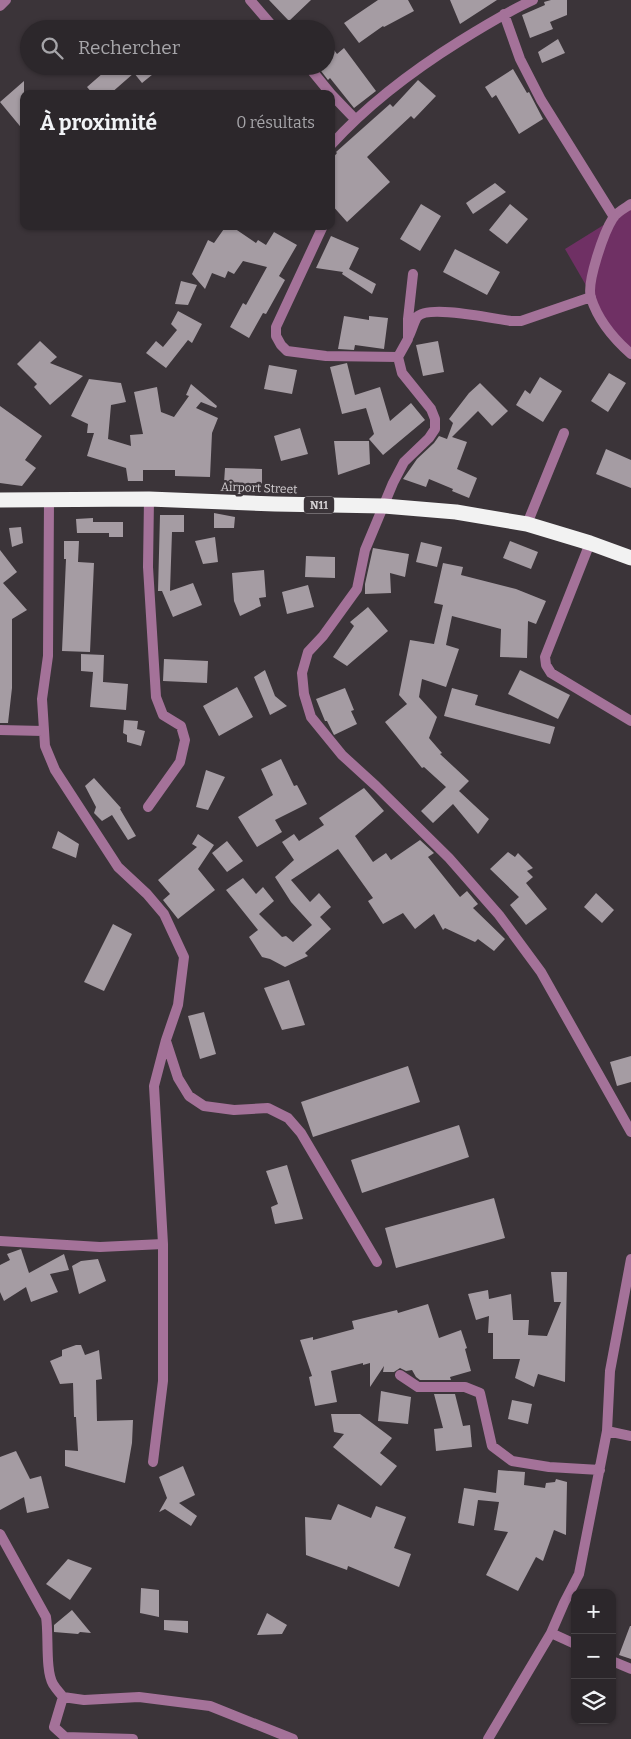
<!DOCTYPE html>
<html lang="fr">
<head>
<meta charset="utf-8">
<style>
	:root { --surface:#2c272b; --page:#383337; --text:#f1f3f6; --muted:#a6a5a9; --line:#484447 }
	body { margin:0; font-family:Bitter,serif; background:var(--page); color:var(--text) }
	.controls { position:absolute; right:15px; bottom:15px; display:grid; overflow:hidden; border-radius:10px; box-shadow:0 1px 4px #0004 }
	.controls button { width:45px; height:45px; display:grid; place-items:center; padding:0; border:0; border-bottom:1px solid var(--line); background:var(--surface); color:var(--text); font:25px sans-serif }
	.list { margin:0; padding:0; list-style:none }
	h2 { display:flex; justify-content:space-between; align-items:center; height:65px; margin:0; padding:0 20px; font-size:21px }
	h2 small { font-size:16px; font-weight:400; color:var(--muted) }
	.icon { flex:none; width:28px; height:28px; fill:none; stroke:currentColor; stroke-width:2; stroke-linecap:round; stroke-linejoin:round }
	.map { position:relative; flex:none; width:631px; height:1739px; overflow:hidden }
	.search { position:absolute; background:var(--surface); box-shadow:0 1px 4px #0004; left:20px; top:20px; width:315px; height:55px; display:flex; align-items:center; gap:12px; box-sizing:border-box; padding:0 18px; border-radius:28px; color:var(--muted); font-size:19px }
	.panel { position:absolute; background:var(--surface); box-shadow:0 1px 4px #0004; left:20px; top:90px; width:315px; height:140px; border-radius:10px }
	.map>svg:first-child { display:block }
	.green { fill:#6f3064 }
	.building { fill:#a59ca3 }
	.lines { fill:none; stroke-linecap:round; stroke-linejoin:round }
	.street { stroke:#a47299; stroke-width:10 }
	.highway { stroke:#f2f2f2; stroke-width:15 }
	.labels { text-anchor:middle; stroke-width:5; stroke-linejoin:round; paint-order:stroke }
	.shield { fill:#3b3439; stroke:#a6a1a5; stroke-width:1 }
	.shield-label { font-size:11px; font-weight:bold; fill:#d4d0d3 }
	.street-label { font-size:12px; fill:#d4d0d3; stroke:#3b3439 }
</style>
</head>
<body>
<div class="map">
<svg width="631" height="1739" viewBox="0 0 631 1739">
	<rect width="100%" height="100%" fill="#3b3439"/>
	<path class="green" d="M631 208V349L613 332 565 249Z"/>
	<path class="building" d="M269 0H311L289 21Z
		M378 0H408L414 11 384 27 383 26 359 43 344 23Z
		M450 0H497L460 24Z
		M551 0H567V15L550 22 553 29 530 38 522 15 545 5 544 2Z
		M326 39 337 54 344 48 376 91 354 108 330 78 328 80 318 67 326 66Z
		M558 39 565 53 542 63 538 52Z
		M111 66H163L142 83 134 73 110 94H93L87 87Z
		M513 69 527 93 529 92 543 119 519 134 496 95 492 98 485 87Z
		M418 80 436 96 414 119 411 116 367 157 390 182 347 222 331 204V160L337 153 336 152 390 104 393 107Z
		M24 81V131L0 102Z
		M495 183 506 192 473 214 466 203Z
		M421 204 441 216 420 251 400 239Z
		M510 204 528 219 507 244 489 230Z
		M226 226H231L256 243 258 240 266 245 274 232 297 245 279 276 285 280 266 314 263 313 249 338 230 327 243 303 246 305 267 267 243 261 234 274 228 271 225 278 212 273 205 289 192 274 208 240 214 243Z
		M331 236 359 248 349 269 376 284 372 294 342 274 343 272 316 268Z
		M455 249 500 272 487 295 443 272Z
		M181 281 197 285 188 305 175 304Z
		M178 311 202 324 192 343 188 340 166 368 146 353 156 341 163 347 177 330 171 324Z
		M344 316 369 320V316L388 318 384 349 355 345 354 350 338 349Z
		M40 341 57 357 50 363 83 376 50 405 34 387 37 384 17 364Z
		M438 341 444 372 423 376 416 345Z
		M347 363 355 395 380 387 390 421 411 403 425 420 383 455 369 439 374 434 366 408 342 414 330 367Z
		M269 365 297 370 292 394 264 389Z
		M609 373 626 383 608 412 591 401Z
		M540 377 562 391 543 422 516 405 525 390 530 394Z
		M89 379 121 383 126 402 111 405 108 439 131 446 130 435 143 434 134 392 157 387 161 412 174 417 189 396 186 395 191 384 217 406 216 408 201 402 196 408 218 418 212 433 210 477 175 476V470H143V481H128L126 468 87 456 94 433H87L88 424 71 416Z
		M480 383 508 411 492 426 478 411 452 437 467 442 457 469 477 478 469 498 452 491 453 489 429 479 426 487 403 479 417 459 434 443 439 436 447 439 453 423 449 419 469 393Z
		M0 406 42 436 25 460 36 468 22 486 0 483Z
		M300 428 308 454 281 461 274 436Z
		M334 441H369L370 464 338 475Z
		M606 449 631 460V488L596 474Z
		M225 468 262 469V486L224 483Z
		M214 513 235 517 234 528H214Z
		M160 515H184V532H172L170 591 193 583 202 605 173 617 162 591H158Z
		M93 518V522H123V537H109V533H77L76 519Z
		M21 527 23 543 12 547 9 528Z
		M215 537 218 562 203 564 195 541Z
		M64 541H79L78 562 94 563 90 652 62 651 66 559H64Z
		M510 541 538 552 531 569 503 558Z
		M421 542 442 547 437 567 416 562Z
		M373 548 409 554 405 577 390 573 391 593 365 594V584Z
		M0 550 17 572 3 583 27 610 12 619V688L8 723H0Z
		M306 556 335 557V578L305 577Z
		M443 563 463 567 461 575 516 589 546 601 536 624 528 621 527 658 500 657 501 629 452 616 446 645 459 649 446 687 422 679 419 697 437 717 429 738 442 753 440 754 469 781 459 791 489 819 478 834 453 804 433 823 421 811 446 787 424 767 422 768 385 722 407 704 399 695 410 640 434 644 443 605 434 603Z
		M264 570 266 597 259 598 261 606 240 616 234 601 232 573Z
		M308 585 314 607 287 614 282 592Z
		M368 607 388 631 347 666 333 657 354 626 350 622Z
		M81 654 104 655 103 682 128 684 126 710 90 707 93 672 81 671Z
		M164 659 208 661 207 683 163 681Z
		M265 670 275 696 287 706 270 715 254 677Z
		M520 670 570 695 558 719 508 694Z
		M237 687 253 717 219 736 203 706Z
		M345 688 354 710 351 711 357 724 334 735 327 721H325L316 699Z
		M452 688 478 695 475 705 555 727 550 744 444 716Z
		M124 720 138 721 137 729 145 731 141 746 127 742V735L123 733Z
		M281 759 294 786 297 785 307 804 275 820 282 832 257 847 238 817 273 795 261 769Z
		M206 770 225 777 208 810 196 807Z
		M94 778 121 808 120 809 136 836 128 840 112 815 102 821 94 813 96 807 85 786Z
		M364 788 384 811 355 836 373 862 386 853 391 860 420 840 434 853 428 857 460 897 467 891 478 904 473 908 505 939 494 951 478 939 475 942 445 928 443 930 434 914 415 929 403 913 383 924 368 901 373 898 338 849 291 880 310 902 319 893 331 907 320 917 331 929 305 953 308 956 285 967 270 959 262 957 249 937 258 930 226 890 243 878 256 894 263 887 274 901 259 914 282 937 286 936 293 942 312 925 291 902 275 877 294 860 282 842 294 834 299 841 324 825 319 818Z
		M58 831 79 844 76 858 52 848Z
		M198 834 214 845 198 869 215 890 178 919 163 900 170 894 158 880 197 847 192 844Z
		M227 841 243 861 227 872 212 853Z
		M508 852 515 857 518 853 533 868 527 871 533 877 526 883 547 909 526 925 510 905 519 897 490 869Z
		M596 893 614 910 602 923 584 907Z
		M113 924 132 934 104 991 84 982Z
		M289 980 305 1025 282 1030 264 988Z
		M204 1012 216 1054 200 1059 188 1016Z
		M631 1056V1082L617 1086 610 1062Z
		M408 1066 420 1102 313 1137 301 1102Z
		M459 1125 469 1157 362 1193 351 1160Z
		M287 1165 303 1219 275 1224 271 1207 278 1204 266 1171Z
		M494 1198 505 1238 396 1268 385 1228Z
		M21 1249 29 1273 64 1254 69 1270 50 1274 58 1292 31 1302 26 1287 4 1301 0 1292V1265L10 1260 7 1254Z
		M98 1259 106 1281 79 1294 72 1266 81 1261Z
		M551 1272H567L565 1382 538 1374 534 1387 515 1378 520 1359H493V1333H488L489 1316 476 1320 468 1294 488 1290 489 1299 511 1294 513 1320H529L528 1335 547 1336 561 1302H554Z
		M428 1304 439 1338 461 1330 467 1348 465 1349 471 1371 450 1377 451 1380H420L416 1377 412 1370 406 1371 400 1368 394 1372H383L384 1366 370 1387V1363L363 1365V1363L331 1371 337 1402 315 1406 309 1377 312 1376 300 1340 313 1337V1340L354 1329 352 1321 397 1310 398 1313Z
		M76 1345H81L85 1355 99 1350 102 1379 96 1380 97 1421 133 1420 132 1443 125 1483 65 1466V1450L78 1451 76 1417H74L73 1383 60 1384 50 1361 62 1356V1350Z
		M381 1391 411 1397 408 1424 378 1421Z
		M434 1394H455L463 1426 470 1425 472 1447 436 1451 434 1429 443 1428Z
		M512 1400 532 1404 528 1424 508 1419Z
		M331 1414H360L392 1438 380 1453 397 1466 381 1486 333 1447 344 1434 334 1432Z
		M16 1451 30 1479 41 1476 49 1508 27 1513 24 1497 0 1510V1457Z
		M183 1466 195 1495 179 1503 197 1516 191 1526 165 1509 159 1512 167 1498 159 1477Z
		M498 1470 525 1472 524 1485 545 1488 546 1483 555 1482 556 1479 567 1482 566 1535 554 1530 543 1561 536 1557 518 1591 486 1575 508 1532 494 1530 499 1502 478 1500 474 1526 458 1523 464 1488 496 1493Z
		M338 1504 371 1518 376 1506 406 1517 394 1548 411 1554 399 1587 348 1566 347 1570 306 1555 305 1517 331 1520Z
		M68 1559 92 1568 70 1600 46 1584Z
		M141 1588 159 1590V1617L140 1613Z
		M72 1610 91 1633 80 1632 78 1634 54 1632V1625Z
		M267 1613 287 1625 282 1634 257 1635Z
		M164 1620 188 1621V1633L164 1630Z
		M630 1626H631V1659L619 1655Z"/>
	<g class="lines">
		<path class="street" d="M250 0 275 29
			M0 6 6 0
			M504 14 520 59 541 100 614 217
			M308 66 331 94
			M331 94 355 119
			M331 145C369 103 412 71 460 41 484 26 507 12 533 0
			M631 204C625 208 617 212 613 218 604 232 586 283 591 298 598 320 615 340 631 354
			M323 226 276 327V336L281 345 287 351 326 356 398 357
			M413 274 408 319V339L398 357 402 373 431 409 435 419V429L429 438 404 462 393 483 365 550 357 589 323 636 308 652 302 673 304 694 311 717 342 755 376 786 449 858 499 915 541 972 631 1132
			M409 336C412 330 414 322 417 317 428 304 494 319 511 321H521L591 297
			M527 524 564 433
			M590 543 545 657 546 665 551 673 631 721
			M0 730 43 731
			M148 807 180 762 185 740 181 726 163 715 156 697 148 567 149 499
			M166 1041 178 1078 189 1096 204 1106 234 1110 268 1108 288 1118 301 1133 377 1262
			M0 1241 100 1247 163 1244 154 1086 166 1040 178 1005 184 957 164 914 147 894 118 867 55 770 45 746 42 699 48 656 49 501
			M400 1375 418 1387H465L480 1393 492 1446 512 1461 549 1467 600 1470
			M607 1431 631 1436
			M153 1462 163 1381V1244
			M0 1534 46 1617C49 1635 45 1670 53 1684 56 1689 60 1693 63 1697L84 1700 139 1697 210 1706 293 1739
			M551 1633 575 1644
			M612 1661 631 1669
			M63 1697 54 1727 65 1737 133 1739
			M488 1739 551 1633 564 1603 579 1574 607 1431 610 1371 631 1259"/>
		<path class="highway" d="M0 500 149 499 275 504 384 506 456 512 527 524 590 543 631 558"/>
	</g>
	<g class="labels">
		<rect class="shield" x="304" y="496.5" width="30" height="17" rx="4"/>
		<g class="shield-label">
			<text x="319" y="509">N11</text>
		</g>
		<g class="street-label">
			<text transform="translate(259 488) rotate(2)" y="4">Airport Street</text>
		</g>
	</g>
</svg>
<div class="controls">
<button>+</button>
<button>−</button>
<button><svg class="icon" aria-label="layers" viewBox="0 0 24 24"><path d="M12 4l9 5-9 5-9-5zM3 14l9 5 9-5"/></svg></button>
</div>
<div class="search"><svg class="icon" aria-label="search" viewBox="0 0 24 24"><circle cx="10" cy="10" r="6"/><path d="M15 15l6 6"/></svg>Rechercher</div>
<section class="panel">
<h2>À proximité<small>0 résultats</small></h2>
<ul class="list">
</ul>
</section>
</div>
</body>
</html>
